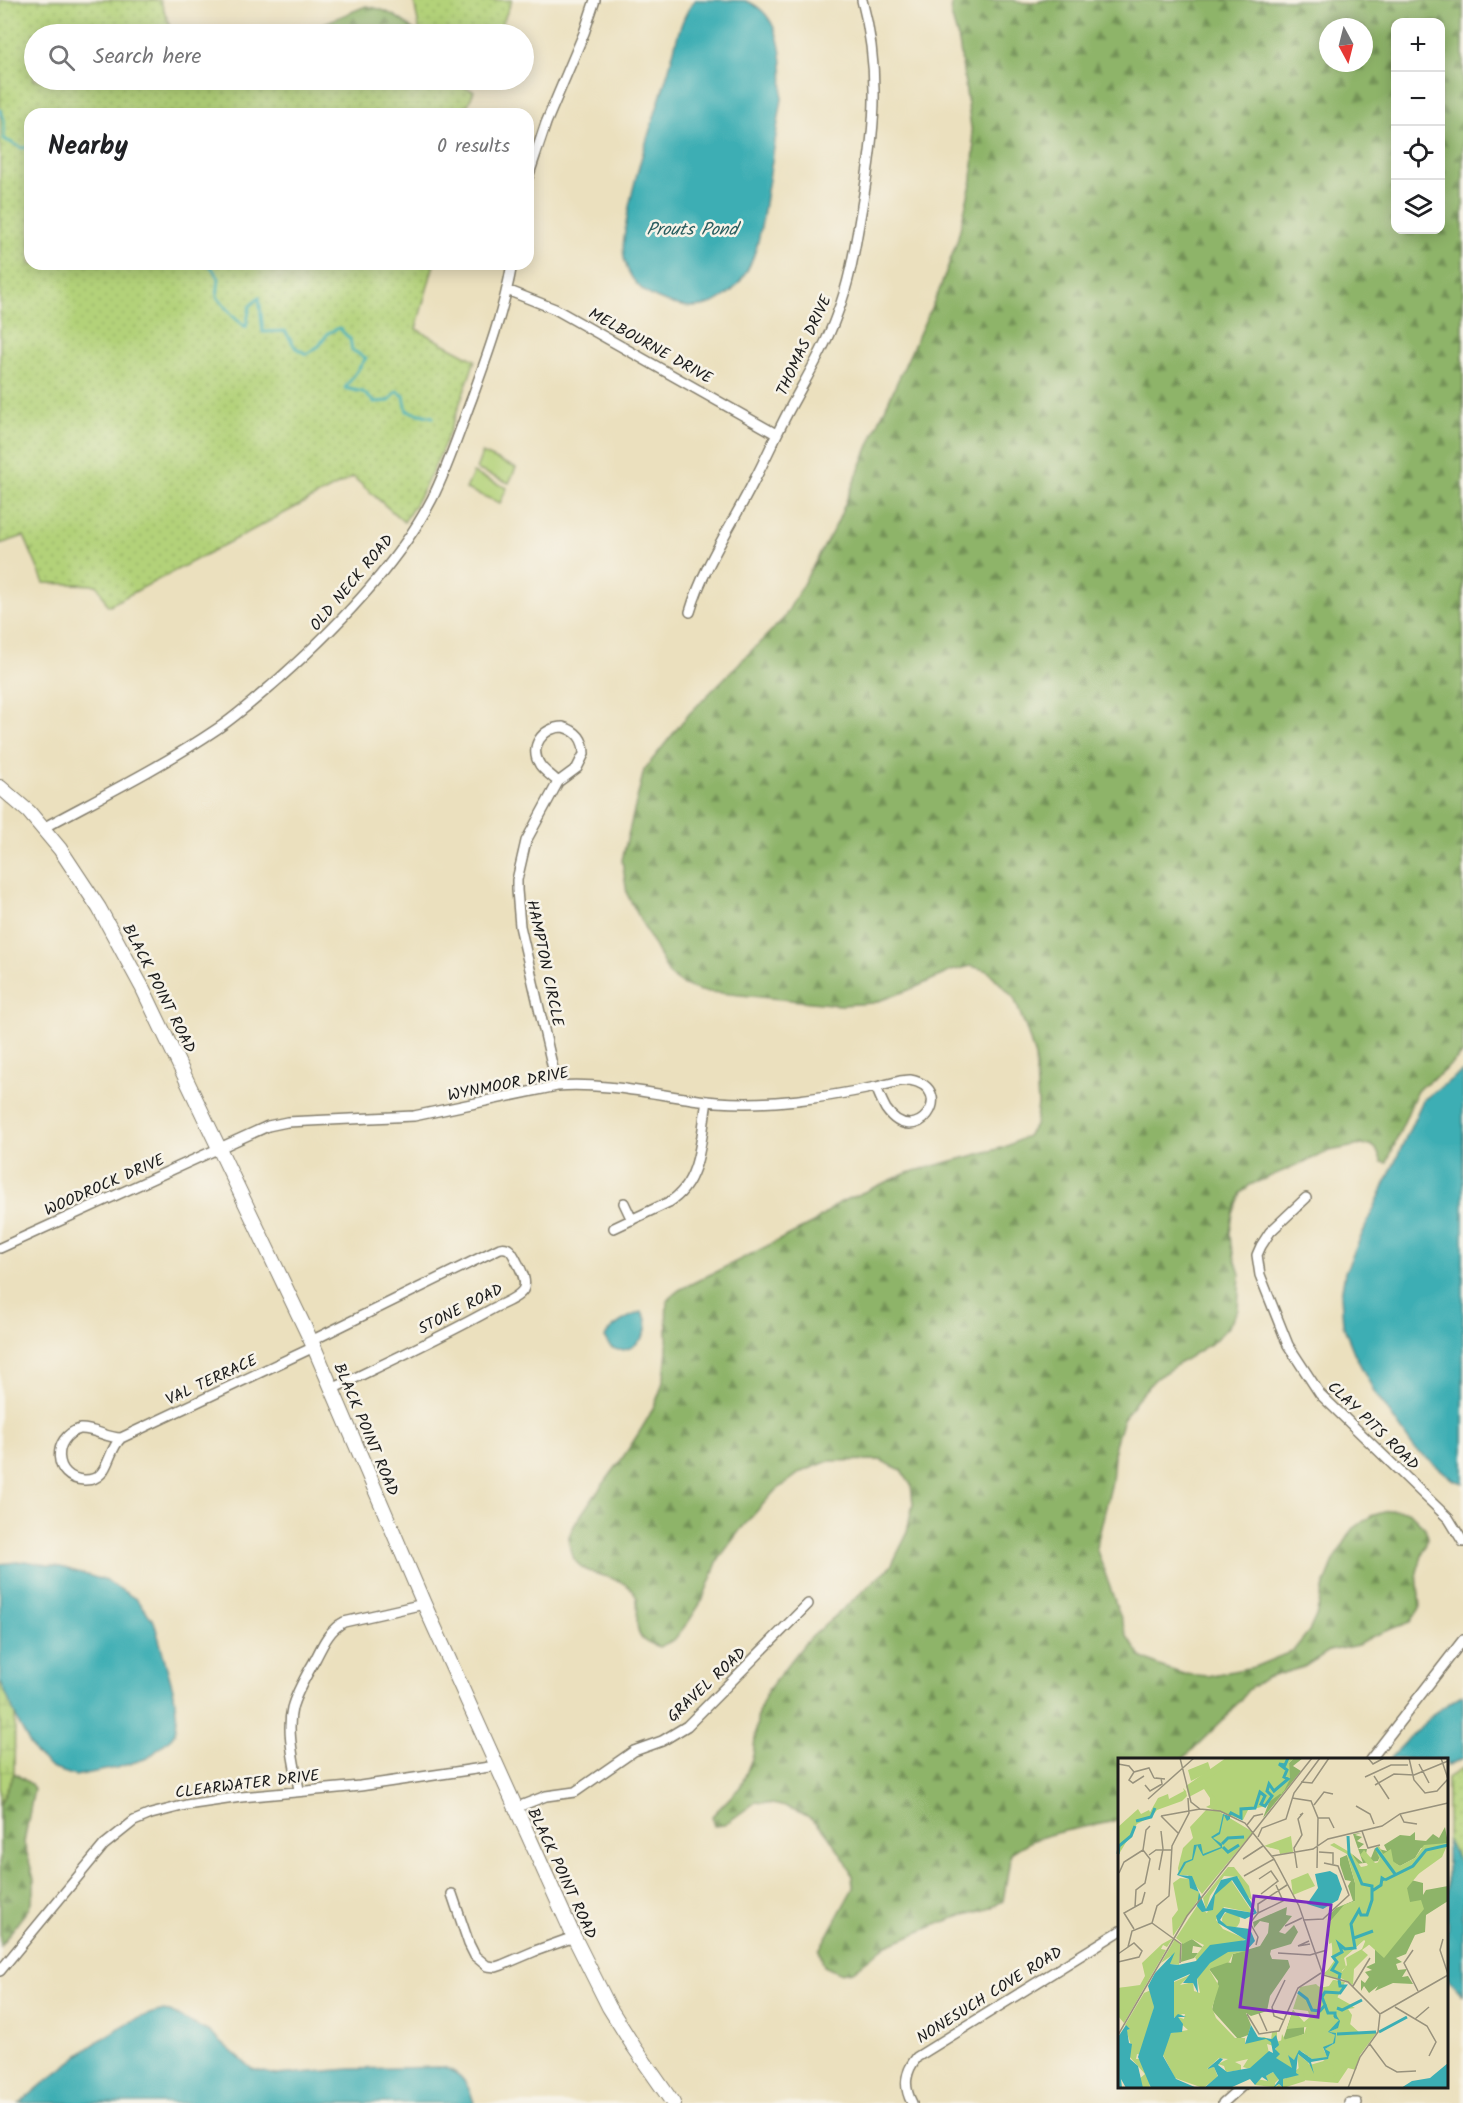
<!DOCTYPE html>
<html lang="en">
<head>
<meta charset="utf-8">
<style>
	:root { --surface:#fff; --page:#f6f6f6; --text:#202124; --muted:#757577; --line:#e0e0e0 }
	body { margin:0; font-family:Kalam,sans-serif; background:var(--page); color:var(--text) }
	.controls { position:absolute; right:18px; top:18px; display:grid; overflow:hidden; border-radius:12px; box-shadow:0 3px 15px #0003 }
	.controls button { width:54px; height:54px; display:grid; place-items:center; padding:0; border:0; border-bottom:2px solid var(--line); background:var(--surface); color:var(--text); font:30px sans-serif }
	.compass { position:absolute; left:1319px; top:18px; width:54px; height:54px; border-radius:50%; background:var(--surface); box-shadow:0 3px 15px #0003; rotate:173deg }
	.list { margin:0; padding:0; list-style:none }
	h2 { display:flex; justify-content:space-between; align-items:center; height:78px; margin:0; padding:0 24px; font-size:26px }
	h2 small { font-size:20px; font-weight:400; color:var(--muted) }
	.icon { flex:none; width:33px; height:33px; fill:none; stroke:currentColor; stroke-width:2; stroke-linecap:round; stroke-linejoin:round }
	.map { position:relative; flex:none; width:1463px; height:2103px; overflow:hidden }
	.search { position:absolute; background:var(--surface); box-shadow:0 3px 15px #0003; left:24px; top:24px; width:510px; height:66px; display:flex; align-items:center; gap:15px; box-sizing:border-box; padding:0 21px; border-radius:33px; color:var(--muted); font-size:22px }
	.panel { position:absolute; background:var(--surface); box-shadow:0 3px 15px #0003; left:24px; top:108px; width:510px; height:162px; border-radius:18px }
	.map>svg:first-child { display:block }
	.grass { fill:#b3d279; stroke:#68774a; stroke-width:1.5 }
	.forest { fill:url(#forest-firs); stroke:#556842; stroke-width:1.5; fill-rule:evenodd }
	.wetland { fill:url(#wetland-marsh); stroke:#68774a; stroke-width:1.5 }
	.park { fill:url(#park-dots); stroke:#68774a; stroke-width:1.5 }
	.water { fill:#3caeb4; stroke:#2c6568; stroke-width:1.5 }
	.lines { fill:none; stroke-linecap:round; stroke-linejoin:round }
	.stream { stroke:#3caeb4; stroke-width:3 }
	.minor-casing { stroke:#847e6d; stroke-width:12 }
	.secondary-casing { stroke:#847e6d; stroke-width:16 }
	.minor { stroke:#fff; stroke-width:9 }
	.secondary { stroke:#fff; stroke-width:14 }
	.labels { text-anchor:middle; stroke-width:5; stroke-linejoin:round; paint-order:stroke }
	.street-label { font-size:16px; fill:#1c1c1c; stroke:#f7f3e8 }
	.water-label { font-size:18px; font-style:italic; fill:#2a5e60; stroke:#f7f3e8 }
	.inset-river { fill:none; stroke:#3caeb4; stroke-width:3 }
	.inset-road { fill:none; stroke:#98927d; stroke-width:1.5 }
	.view { fill:#7b2cbf; fill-opacity:0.15; stroke:#7b2cbf; stroke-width:3 }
	.inset-edge { fill:none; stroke:#1c1c1c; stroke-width:3 }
</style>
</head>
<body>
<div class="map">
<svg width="1463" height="2103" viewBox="0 0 1463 2103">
	<defs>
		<pattern id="forest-firs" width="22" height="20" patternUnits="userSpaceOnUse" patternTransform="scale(1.5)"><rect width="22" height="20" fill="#8eb469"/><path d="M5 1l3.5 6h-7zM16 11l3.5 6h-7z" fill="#739256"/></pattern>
		<pattern id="wetland-marsh" width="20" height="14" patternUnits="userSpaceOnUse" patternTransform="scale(1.5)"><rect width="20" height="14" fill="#b3d279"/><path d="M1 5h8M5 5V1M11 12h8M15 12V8" fill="none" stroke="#99b468"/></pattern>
		<pattern id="park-dots" width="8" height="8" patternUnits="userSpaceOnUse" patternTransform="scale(1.5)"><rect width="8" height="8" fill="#b3d279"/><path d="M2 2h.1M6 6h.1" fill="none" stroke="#99b468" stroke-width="1.8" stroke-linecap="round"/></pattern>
	</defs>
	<rect width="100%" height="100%" fill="#f7f3e8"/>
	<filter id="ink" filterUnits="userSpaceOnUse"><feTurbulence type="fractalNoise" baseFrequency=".0167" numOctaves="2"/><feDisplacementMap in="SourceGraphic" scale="12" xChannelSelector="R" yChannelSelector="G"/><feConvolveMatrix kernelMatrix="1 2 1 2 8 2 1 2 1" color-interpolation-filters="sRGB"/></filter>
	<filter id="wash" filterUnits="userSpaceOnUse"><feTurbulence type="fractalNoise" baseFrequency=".008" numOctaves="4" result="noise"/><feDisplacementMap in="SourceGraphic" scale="24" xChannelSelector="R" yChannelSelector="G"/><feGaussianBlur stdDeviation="1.35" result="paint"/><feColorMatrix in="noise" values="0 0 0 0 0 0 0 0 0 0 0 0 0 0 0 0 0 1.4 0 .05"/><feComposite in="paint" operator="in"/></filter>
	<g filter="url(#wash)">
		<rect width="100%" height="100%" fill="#ebe0be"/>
		<path class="grass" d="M482 453 516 468 509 483 476 469Z
			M473 473 507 488 500 503 466 489Z"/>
		<path class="forest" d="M952 0H1013C1022 4 1037 3 1045 0H1463V1054L1439 1075 1423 1085 1417 1091 1387 1163 1382 1162 1376 1149 1371 1145H1360L1330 1151 1250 1185 1241 1193 1233 1214 1230 1233 1231 1246 1240 1274 1238 1309 1229 1326 1213 1342 1156 1378 1137 1399 1123 1419 1115 1445 1112 1482 1096 1548 1128 1638 1141 1657 1159 1666 1184 1674 1207 1676 1254 1667 1293 1651 1309 1631 1316 1616 1323 1589 1336 1556 1353 1529 1371 1516 1391 1510 1408 1511 1425 1528 1428 1537 1417 1572 1420 1608 1411 1622 1373 1636 1358 1645 1329 1651 1304 1667 1266 1678 1248 1690 1228 1715 1183 1759 1120 1760 1119 1820C1084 1829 1042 1830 1011 1853L1003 1901 988 1909 951 1919 887 1945 853 1971 839 1973 824 1966 819 1950 853 1888C854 1873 846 1862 838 1850 833 1843 828 1833 821 1827 805 1810 779 1804 756 1802L724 1825 715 1826 712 1816 741 1786 753 1756 758 1713 768 1690 805 1643 891 1566 906 1536 913 1504 911 1485 901 1470 880 1460 829 1461 801 1472 773 1493 740 1530 718 1560 702 1601 689 1621 674 1640 659 1647C654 1645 646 1642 643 1639 631 1626 642 1607 635 1594 620 1570 584 1582 572 1555 570 1551 569 1542 569 1537 572 1522 613 1473 623 1457 639 1433 659 1405 664 1376 666 1363 668 1348 667 1335 667 1321 665 1312 668 1299L679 1290 813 1223 839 1203 907 1173 1005 1147 1027 1136 1035 1125 1038 1104 1035 1057 1026 1028 1014 998 988 971 971 966 951 971 914 988 873 1003 841 1005 700 991 682 984 669 974 627 894 622 860 644 770 688 715 784 618 837 523 877 426 941 286 957 241 972 180 974 149 959 42 951 15ZM1396 22H1440V230H1396ZM1328 27H1364V63H1328Z
			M366 6C387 9 402 19 418 34H258L320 25Z
			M14 1773 31 1784 34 1789 24 1842 34 1879V1893L29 1908 0 1946V1804Z"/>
		<path class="wetland" d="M0 1680 15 1714 14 1773 0 1804Z"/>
		<path class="park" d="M0 0H160L173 34H34V80H190L193 87 261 80H445L474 91 464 114H30V264H434L416 329 475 360C456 416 437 473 404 522L353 477 108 606 97 585 44 583 24 536 0 544Z
			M414 0H512L498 34H420Z
			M1463 1767V1873L1447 1845V1778Z"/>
		<path class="water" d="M695 0C709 0 733 0 746 1 784 14 784 67 782 99 777 128 773 156 768 185 764 207 762 231 755 252 743 289 714 316 673 304 650 298 632 287 625 262 621 248 625 231 627 217 636 168 654 119 668 72 675 49 679 18 695 0Z
			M1463 1071V1483L1454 1480 1414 1448 1374 1391 1355 1355 1343 1325 1341 1295 1345 1272 1423 1100Z
			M642 1312C661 1336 616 1368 605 1338 608 1327 631 1315 642 1312Z
			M25 1561 61 1567 107 1581 136 1599 154 1621 174 1693 177 1720 175 1733 171 1738 148 1758 116 1768 75 1776 51 1768 35 1753 21 1728 0 1680V1564Z
			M1463 1694V1758L1447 1766 1446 1760 1389 1759 1434 1713Z
			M1447 1840 1463 1868V1995L1447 1978Z
			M161 2011 170 2012 209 2032 252 2069 276 2075 350 2069 443 2067C462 2073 469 2085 474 2103H20C55 2074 117 2019 161 2011Z"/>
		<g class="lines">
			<path class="stream" d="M0 110 4 120V139L22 148 30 147
				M45 114 57 111 64 114
				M125 114 126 112 128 114
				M30 123V124
				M209 264 219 278 217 297 233 316 246 327 250 306 259 297 263 332 285 331 295 347 306 354 319 346 328 333 339 328 350 339 352 350 366 358 345 388 363 392 374 402 389 401 397 391 404 396 407 411 433 417"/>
		</g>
	</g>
	<g filter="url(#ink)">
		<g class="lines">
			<g class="minor-casing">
				<path id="minor" d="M528 177 546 123 584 33 595 0
					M507 290 555 309 776 434
					M690 612C704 565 732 525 754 481 766 458 776 435 788 412 805 380 825 348 837 314 850 281 855 247 861 212 874 137 882 75 862 0
					M563 727C577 731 584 739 584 754L577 768 558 782C552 776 544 771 540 765 528 747 543 727 563 727Z
					M43 828C102 796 161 767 217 729 239 714 260 695 280 678 336 628 397 566 432 499 448 467 459 432 472 398 488 354 504 310 512 264
					M910 1080C959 1089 916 1152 886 1109 882 1102 879 1094 876 1087L900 1081Z
					M557 1086 520 926 517 890V880L526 841 558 782
					M1306 1198 1270 1232 1261 1246 1257 1255 1260 1275 1288 1345 1320 1394 1449 1519 1463 1542
					M624 1203 632 1220
					M614 1228 669 1202C702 1183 701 1134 707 1101
					M0 1248 268 1126 287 1122 414 1116 557 1086C611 1082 663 1097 717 1102 771 1106 823 1098 876 1087
					M311 1341 500 1248C509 1246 512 1252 516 1260 520 1268 528 1281 523 1290 517 1299 501 1304 492 1309 440 1338 386 1363 332 1389
					M80 1429C94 1428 106 1438 121 1438 106 1452 110 1481 84 1480 53 1479 51 1437 80 1429Z
					M121 1438 314 1347
					M1370 1760 1463 1640
					M299 1790C295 1765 286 1733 292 1708 297 1690 308 1673 316 1658 323 1644 330 1629 344 1622L424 1604
					M515 1808 546 1796 575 1792 634 1751 662 1741 687 1726 808 1604
					M452 1894 469 1944 475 1956 487 1966 496 1967 502 1965 535 1951 574 1937
					M0 1971 104 1845 134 1821 151 1814 186 1805 241 1797 360 1786 496 1766
					M912 2103C903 2086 905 2072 917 2057L1120 1931
					M1223 2103 1242 2086
					M1349 2103H1357"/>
			</g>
			<g class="secondary-casing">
				<path id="secondary" d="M0 787 29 812 60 849 99 908 143 989 314 1347 424 1604 574 1937 609 2007 634 2047 673 2103"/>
			</g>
			<use href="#minor" class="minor"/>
			<use href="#secondary" class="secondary"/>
		</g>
	</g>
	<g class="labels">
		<g class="street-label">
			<text transform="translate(651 345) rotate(29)" y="6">MELBOURNE DRIVE</text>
			<text transform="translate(803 345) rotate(-65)" y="6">THOMAS DRIVE</text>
			<text transform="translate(351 582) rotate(-50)" y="6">OLD NECK ROAD</text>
			<text transform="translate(546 963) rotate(78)" y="6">HAMPTON CIRCLE</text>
			<text transform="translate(160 988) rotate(63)" y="6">BLACK POINT ROAD</text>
			<text transform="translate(508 1083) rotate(-11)" y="6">WYNMOOR DRIVE</text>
			<text transform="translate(104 1184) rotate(-24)" y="6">WOODROCK DRIVE</text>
			<text transform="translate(460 1308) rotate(-27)" y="6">STONE ROAD</text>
			<text transform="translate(211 1379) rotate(-25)" y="6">VAL TERRACE</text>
			<text transform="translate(1374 1425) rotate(44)" y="6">CLAY PITS ROAD</text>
			<text transform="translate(367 1429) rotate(67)" y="6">BLACK POINT ROAD</text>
			<text transform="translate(706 1684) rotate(-43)" y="6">GRAVEL ROAD</text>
			<text transform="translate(247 1783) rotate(-7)" y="6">CLEARWATER DRIVE</text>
			<text transform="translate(563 1873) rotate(65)" y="6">BLACK POINT ROAD</text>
			<text transform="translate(989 1994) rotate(-32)" y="6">NONESUCH COVE ROAD</text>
		</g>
		<g class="water-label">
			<text x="692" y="235">Prouts Pond</text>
		</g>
	</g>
	<g transform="translate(1118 1758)">
		<rect width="330" height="330" fill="#ebe0be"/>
		<path d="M90 4 93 13 73 23 70 12ZM249 179 252 186 244 192 250 197 236 211 235 227 223 220V215L229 207 228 200 244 191Z" fill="#b3d279"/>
		<path d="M176 0H185L175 8 183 13 145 60 155 34 166 25 169 7ZM327 69 330 85 303 90 297 100 282 108 262 98 260 103 239 106 234 96 245 105 235 76 243 75 237 77 244 79 239 83 246 86 240 91H249L248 96 253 100 257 90 269 93 266 87 282 77 292 78 297 74V82L308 83 315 76 321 80ZM229 97 237 125V143L227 147 211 165V157L218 150 235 143 230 128 233 123 227 122 222 107V100ZM293 122 305 125V137L308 132 330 128V143L308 157 307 174 297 177 288 196 278 200 284 204 278 206 280 212 289 211 284 219 290 218 295 226 275 225 257 233 260 228 251 235 246 228 243 233V222L247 225 251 219 247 214 254 212 248 209 257 205V192ZM169 149 168 157 174 158 161 174 167 176 176 167 180 174 173 186 153 192 152 196 154 201 170 202 172 209 152 238 149 253 133 258 128 255 133 267 130 277 120 281 94 252 100 223 91 211 105 203 113 205 115 196 142 188 150 175 151 165 142 163 136 170 135 164ZM74 181 86 190 75 188 74 195H80L76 200 63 204 64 185ZM175 252 186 265V276L164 285Z" fill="#8eb469"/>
		<path d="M108 0H176L169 7 164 36 155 34 148 48 130 52 125 62 88 49 92 47V40L86 31 71 39 68 28ZM65 30 68 33 69 38 64 43 39 52 34 58 31 56 40 40 50 36 51 41 66 33ZM216 85 233 95 243 109 259 106 264 96 282 108 297 100 306 87 330 85 324 99 292 122 256 173 226 199 223 220 207 216 216 203 211 165 226 147 237 143V125L229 96 212 87ZM55 180 49 189 45 187 43 191 48 192 6 265 0 258V230L22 227 27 218 24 205 44 186ZM216 222 226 225 219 239 235 248 230 251 232 266 243 276 234 282 236 299 232 307 220 325 184 322 165 330V321L181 318 180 296 192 307 209 302 212 298 207 291 217 285 218 275 211 274 220 270 222 261 217 256 216 260 221 261 219 268 210 274 217 277 215 285 205 290 209 299 194 301 190 297V302L183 294 189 297 187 294 179 293 176 302 170 297 175 309 166 317 153 309 152 301 160 287 158 284 186 276 193 256 180 233 197 228 210 230Z" fill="#b3d279"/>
		<path d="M190 115 197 128 175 137 173 122Z" fill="#b3d279"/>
		<path d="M127 0H171L172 21 166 33 147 47 123 50V59L95 52 100 44 84 23ZM20 51 23 56 31 52 34 58 19 66 1 96 0 107V69ZM88 52 100 53 135 74 84 136 70 117H61L60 110 65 90 75 80 72 69ZM173 78 175 94 162 96 161 92 146 88ZM261 88 265 96 273 91 277 113 318 95 289 130 292 144 303 142 306 151 266 200 246 182 226 200 228 209 222 214 221 221 205 216 219 204 214 199 215 184 211 186V171L223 177 251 127 242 112 250 107 242 97 246 92 257 105 263 104 257 90ZM110 109H116L131 128 134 142 126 136 120 119 106 118 92 138 88 152 85 140ZM62 120 71 121 73 130 81 134 82 139 55 178 54 160 60 152 55 125ZM113 122 135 155 106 149 98 162 105 171 128 181 79 203 77 199 86 187 74 181 65 186 58 180 79 148 89 155 96 137ZM104 162a9 9 0 1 1 18 0a9 9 0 1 1-18 0ZM57 181 63 187 61 207 52 206 53 198 43 205ZM128 193 115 196 111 204 91 211 101 228 94 250 98 260 117 280H127V286L146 279 153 282 154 274H159V284H163L164 276 170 288 188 279 189 269 169 271 175 252 186 264 192 259 190 253 175 251 182 229 198 226 202 230 211 228 215 222 227 224 219 240 237 250 230 251 234 257 232 267 243 276 259 274 242 297 238 312 226 309 215 320 216 308 205 302 211 299 207 291 215 287 218 275H211L219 270 220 263 215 260 212 263 219 268 212 270 210 276 217 277 215 285 206 288 205 293 210 298 208 300 194 301 182 292 176 302 170 297 174 311 167 302 158 300 159 289 149 286 151 295 132 311 125 309 130 301 117 304 123 307V312L108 314 106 308 100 306 110 301 101 300 89 311 96 309 100 319 85 330 57 320 44 295 53 275 70 272 60 263V259L66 261 67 256H63L66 259 61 257 55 260 56 224 72 217 62 227 75 224 76 233 82 235 79 220 92 204 108 194ZM40 194 44 199 28 222 26 205ZM19 229 16 236H22L13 252 1 251 0 230ZM33 232 36 249 24 297 19 296 18 301H22L31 320 32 330H25L20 322 27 316 11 298 13 287 8 272 12 271 7 267 26 235ZM179 296 191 305 184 309 187 323 165 330 162 325 181 310ZM155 314 162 320 157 325 158 329 161 326 164 330 137 327 139 321 149 323 148 318Z" fill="#b3d279"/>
		<path d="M105 56 112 58V61L109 63 106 57 102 76 95 80 104 86V90L85 98 79 87 75 102 68 105 61 117 74 118 88 151 103 122 119 118 139 155 127 161 107 154 102 162 109 168 132 171 137 183 128 193 110 194 92 205 79 221 80 235 75 225H65L72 216 56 223V260L60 256 68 259H60L65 266 64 274 53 275 45 298 58 321 79 330H33L20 299 36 249 30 228 37 215 57 194 52 206 60 207 78 203 92 187 128 182 100 165 98 158 105 150 136 155 114 122 97 137 95 152 84 154 79 148 81 134 72 130 71 121 59 117 66 104 74 101 76 87 83 86 85 96 103 89 93 79 101 74ZM212 113 219 117 224 131 220 142 205 151 189 146 200 130 197 116ZM217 255 222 263 220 270 211 274 218 275 217 285 207 291 212 294 210 301 193 304 196 316 191 305 180 296 178 315 181 317 165 321V330L161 326 155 330 161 322 155 314 148 318 150 323 144 319 137 327 132 321 112 330H86L100 318 96 309 89 311 102 300 105 301 100 307 109 314 132 310 151 293 155 295 153 284 148 281 127 286 133 267 140 279 154 281 158 277 161 287 157 291 162 296 158 300 174 310 170 297 176 302 181 292 194 301 209 299 205 289 215 285 217 277 210 274 221 262 216 260ZM8 267 12 271 9 272 11 285 14 286 12 301 20 308 25 330H8L3 321 4 330H0V279ZM330 305V330H283L294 323 312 320Z" fill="#3caeb4"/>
		<path class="inset-river" d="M111 58 113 55 123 60V51L137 50 142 34 147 38 143 46 147 48 154 38 149 33 151 26 156 33 170 21 166 19 169 12 161 6 167 7 170 0M18 63 33 59 37 50M230 78 231 96 239 114M104 86 110 80 126 79M105 89 110 94 121 87M258 90 277 116M0 96 1 88 13 78 17 68M267 122 295 108 308 92 330 87M254 133 263 127 264 120 267 122M236 180 255 173M221 221 222 216 214 212 219 204 215 199 224 194 221 186 227 191 237 190 233 166 241 152 243 157H249L254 142V128L244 126 239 114M180 234 189 241 194 252 202 253 208 246M219 250 224 252 244 242M217 259V255H210L204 239 207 234 222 235 227 228H222L221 222M261 274 289 259M219 276 258 274"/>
		<path class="inset-road" d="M62 0 73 44 82 51 102 53 127 65 156 101 181 148 205 217 230 224 262 256 330 217M250 0 255 6 266 0M291 0 296 22 307 35 319 33 330 21M323 0 330 21M0 6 11 8 16 14M301 6 311 25M26 18 15 25 11 22 16 14 31 10 36 20M256 18 271 41M247 19 273 7H290M36 20 47 21 38 20M183 24 194 25 211 0M27 27 32 33 44 26 43 20M257 27 276 16 296 17 330 3M174 40 193 43 200 60 199 110M30 41 76 0M196 47 206 34 215 36M238 48 252 56 256 66M282 56 286 64 299 66M43 58 82 51M43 58 61 76M200 60H211L216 70M129 67 136 58 145 56M244 73 250 90 262 87M140 79 144 70 168 61 176 35 202 0M25 92 28 72 32 68M201 94 215 95V106M31 97 38 92H54M154 98 195 91 210 81 264 68 282 56 330 45M125 101 145 88M179 110 176 90 184 77 180 61 185 55 182 57M41 112 45 91 43 73M1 115 6 104 25 92M126 118 156 101M141 121 153 113 160 123 143 136M17 149 18 132 27 125 32 101 25 92M140 155 165 143 158 127M185 162 205 161 231 137 220 108 206 105M167 168 184 160M16 171 6 155 24 145 27 134M325 181 322 192 330 216M191 183 180 188 192 186M138 187 140 179 132 165 140 155V146L169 127M10 189 14 173 34 165M295 192 286 205 300 233M160 195 192 197 209 192M0 196 16 185 24 193 21 199 0 204M62 205 63 186 34 165 39 148 51 138 54 88 71 55 70 40M235 228 252 200M277 249 309 268 318 284 311 298M141 255 149 273M129 256 141 276 161 273 180 230 203 215M297 261 311 249M166 262 156 258 154 249 167 222M0 277 69 158 194 0M251 285 268 308 279 314 298 313M230 330 242 299 260 274 262 256"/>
		<path class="view" d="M136 138 213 147 200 259 122 249Z"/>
		<rect width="330" height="330" class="inset-edge"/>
	</g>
</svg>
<div class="controls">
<button>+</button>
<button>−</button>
<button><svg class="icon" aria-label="locate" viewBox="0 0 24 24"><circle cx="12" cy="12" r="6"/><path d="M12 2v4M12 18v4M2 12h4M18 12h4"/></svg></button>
<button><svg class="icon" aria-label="layers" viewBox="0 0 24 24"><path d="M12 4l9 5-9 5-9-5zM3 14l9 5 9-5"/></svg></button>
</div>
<svg class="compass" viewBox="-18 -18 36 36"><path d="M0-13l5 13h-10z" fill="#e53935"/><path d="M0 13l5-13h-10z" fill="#757577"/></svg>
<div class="search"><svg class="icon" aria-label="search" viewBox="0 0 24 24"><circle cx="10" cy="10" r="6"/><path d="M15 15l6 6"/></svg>Search here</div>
<section class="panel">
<h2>Nearby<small>0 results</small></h2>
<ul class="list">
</ul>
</section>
</div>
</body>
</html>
